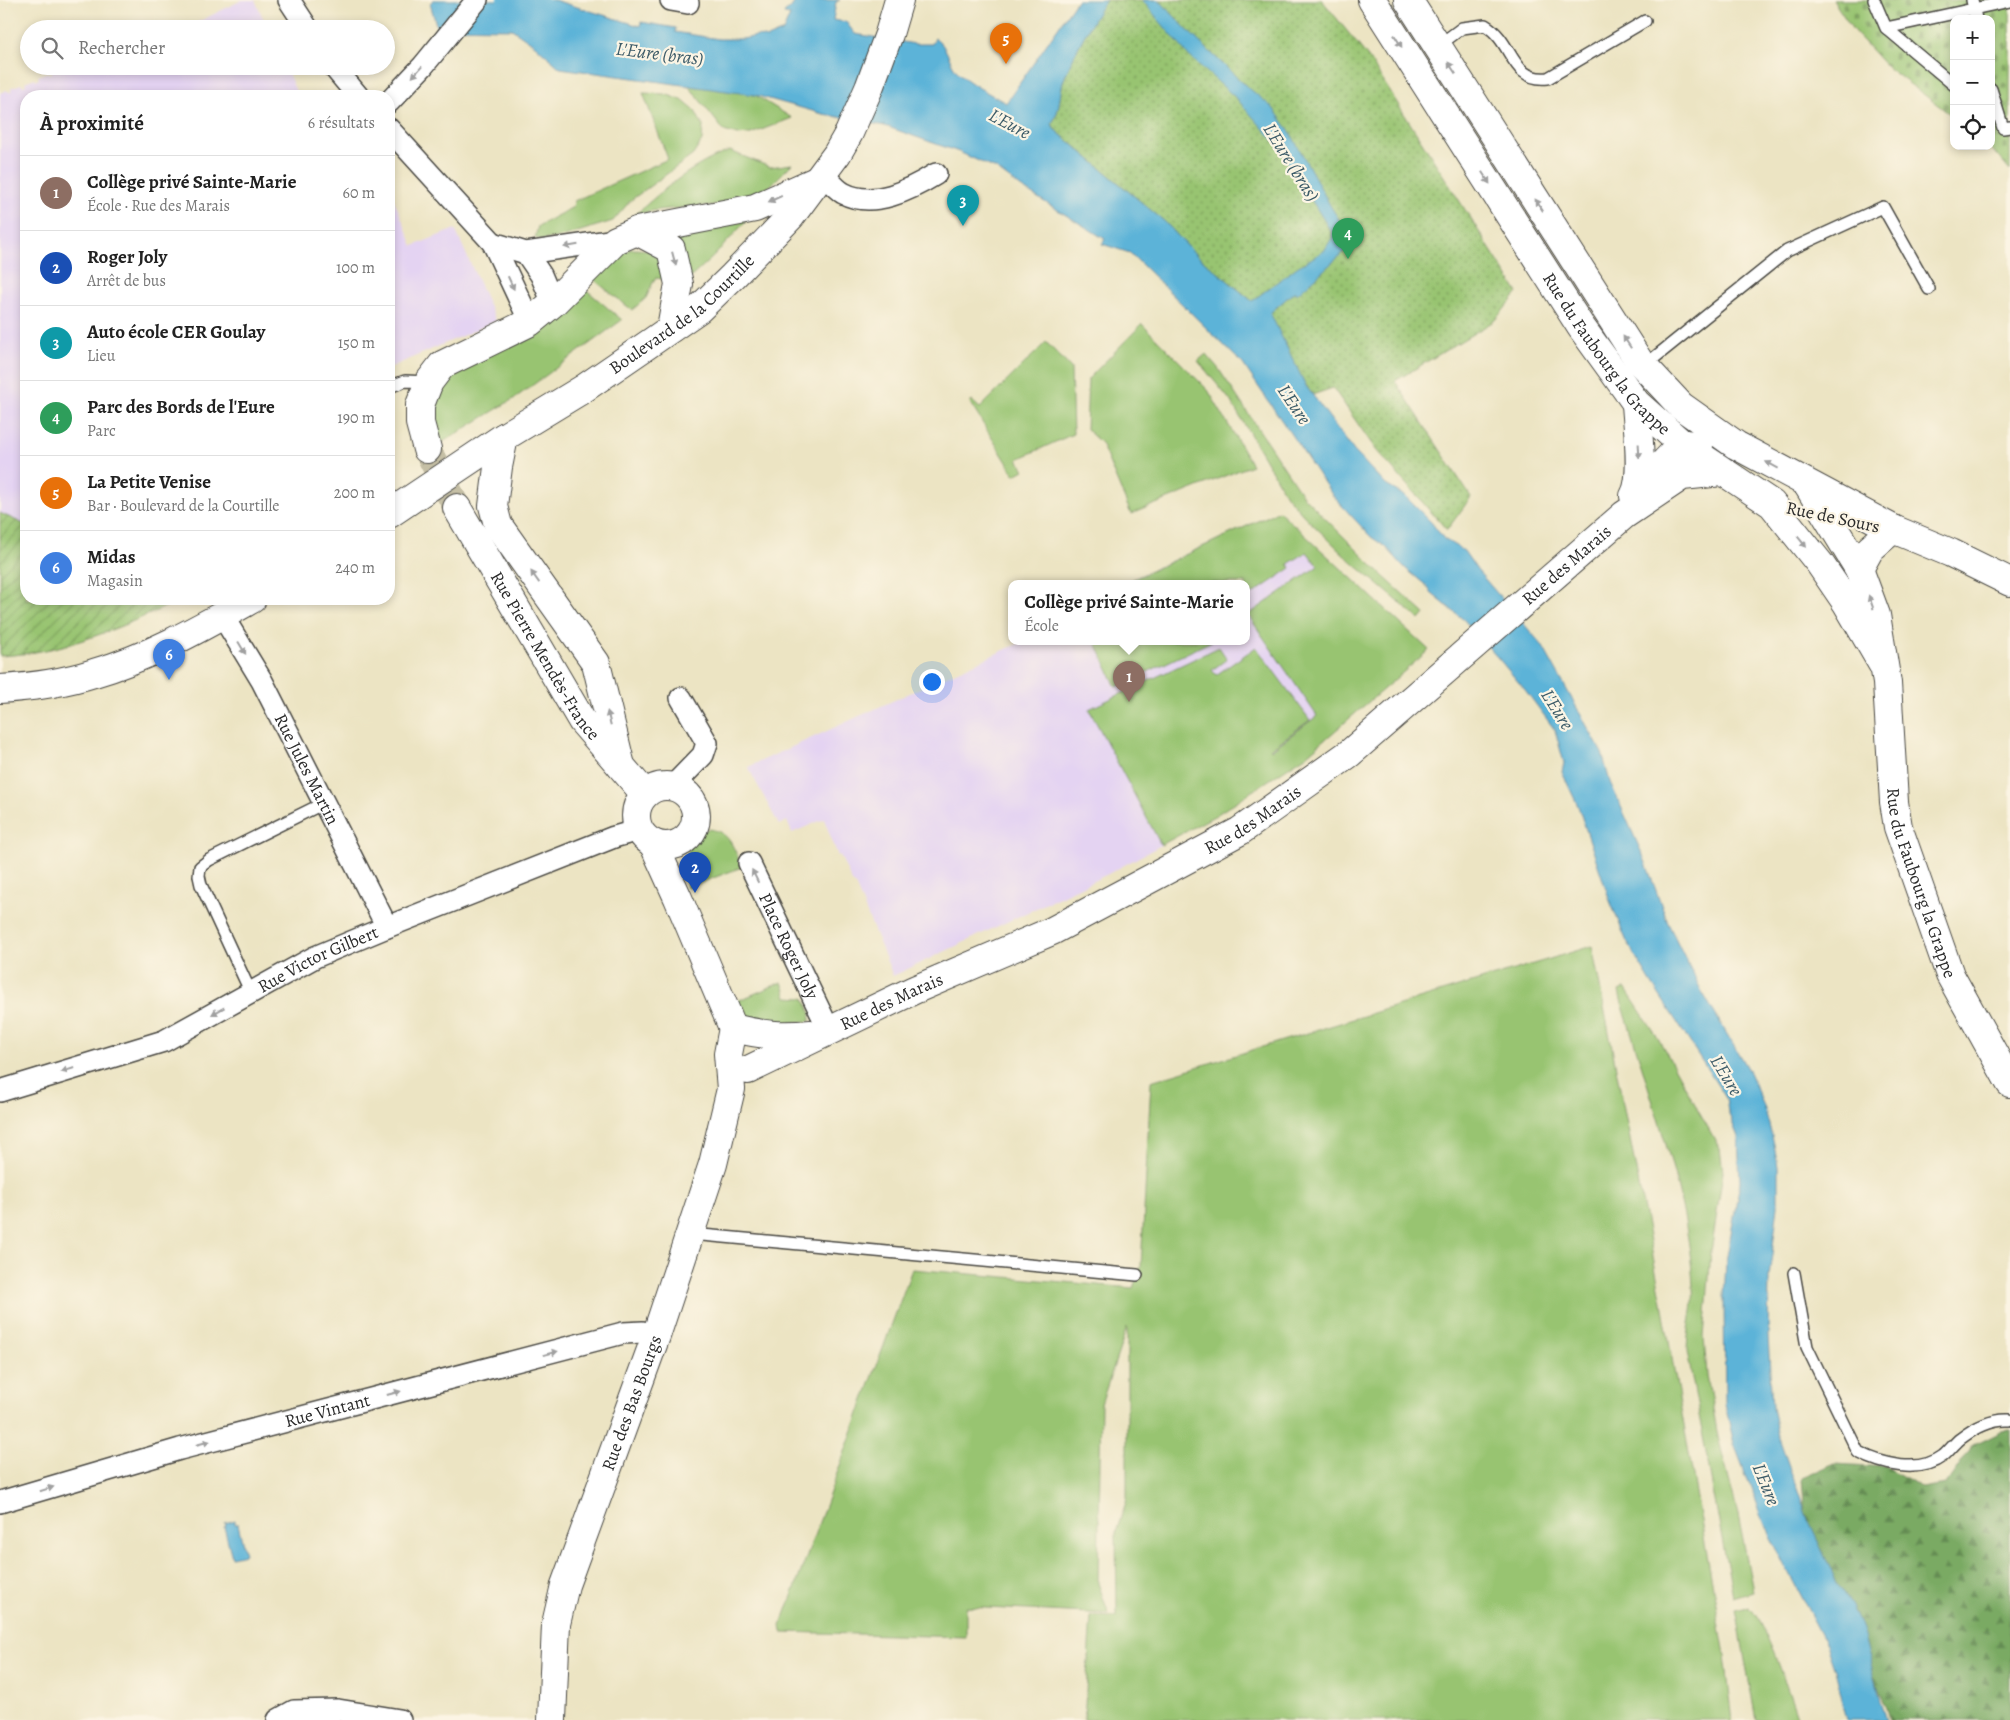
<!DOCTYPE html>
<html lang="fr">
<head>
<meta charset="utf-8">
<style>
	:root { --surface:#fff; --page:#f6f6f6; --text:#222; --muted:#767676; --line:#e0e0e0; --accent:#d1495b }
	body { margin:0; font-family:Alegreya,serif; background:var(--page); color:var(--text) }
	.controls { position:absolute; right:15px; top:15px; display:grid; overflow:hidden; border-radius:10px; box-shadow:0 2px 8px #0003 }
	.controls button { width:45px; height:45px; display:grid; place-items:center; padding:0; border:0; border-bottom:1px solid var(--line); background:var(--surface); color:var(--text); font:25px sans-serif }
	.you { position:absolute; left:931px; top:681px; width:18px; height:18px; margin:-12px; border:4px solid #fff; border-radius:50%; background:#1a73e8; box-shadow:0 0 0 8px #1a73e833 }
	.badge { display:grid; place-items:center; width:32px; height:32px; border-radius:50%; background:var(--accent); color:#fff; font-size:16px; font-weight:700 }
	.pin { position:absolute; translate:-50% -41px; filter:drop-shadow(0 1px 2px #0008) }
	.pin::after { content:''; position:absolute; top:26px; width:18px; height:15px; background:inherit; clip-path:polygon(0 0,100% 0,50% 100%) }
	.popup { position:absolute; left:1008px; top:580px; width:242px; height:65px; box-sizing:border-box; display:grid; place-content:center; border-radius:10px; background:var(--surface); filter:drop-shadow(0 1px 4px #0005); font-size:16px; white-space:nowrap; color:var(--muted) }
	.popup b { font-size:19px; color:var(--text) }
	.popup::after { content:''; position:absolute; left:50%; top:100%; margin-left:-10px; border:10px solid transparent; border-top-color:var(--surface) }
	.list { margin:0; padding:0; list-style:none }
	h2 { display:flex; justify-content:space-between; align-items:center; height:65px; margin:0; padding:0 20px; font-size:21px }
	h2 small { font-size:16px; font-weight:400; color:var(--muted) }
	.list li { display:grid; grid-template-columns:32px 1fr auto; gap:15px; align-items:center; box-sizing:border-box; height:75px; padding:0 20px; border-top:1px solid var(--line) }
	.list b { display:block; font-size:19px; white-space:nowrap }
	.list p { margin:0; font-size:16px; white-space:nowrap; color:var(--muted) }
	.list em { font-size:16px; font-style:normal; color:var(--muted) }
	.icon { flex:none; width:28px; height:28px; fill:none; stroke:currentColor; stroke-width:2; stroke-linecap:round; stroke-linejoin:round }
	.map { position:relative; flex:none; width:2010px; height:1720px; overflow:hidden }
	.search { position:absolute; background:var(--surface); box-shadow:0 2px 8px #0003; left:20px; top:20px; width:375px; height:55px; display:flex; align-items:center; gap:12px; box-sizing:border-box; padding:0 18px; border-radius:28px; color:var(--muted); font-size:19px }
	.panel { position:absolute; background:var(--surface); box-shadow:0 2px 8px #0003; left:20px; top:90px; width:375px; height:515px; border-radius:20px }
	.map>svg:first-child { display:block }
	.built { fill:#e4d3f2 }
	.grass { fill:#98c471; stroke:#62784e }
	.forest { fill:url(#forest-firs); stroke:#526a47 }
	.cemetery { fill:url(#cemetery-stones); stroke:#62784e }
	.park { fill:url(#park-dots); stroke:#62784e }
	.garden { fill:url(#garden-furrows); stroke:#62784e }
	.water { fill:#5bb3d8; stroke:#436f82 }
	.lines { fill:none; stroke-linecap:round; stroke-linejoin:round }
	.river { stroke:#5bb3d8; stroke-width:38 }
	.secondary-tunnel { stroke:#c5bfa5; stroke-width:28; stroke-dasharray:28 14; stroke-linecap:butt }
	.lane-casing { stroke:#484742; stroke-width:14 }
	.street-casing { stroke:#484742; stroke-width:24 }
	.secondary-casing { stroke:#484742; stroke-width:30 }
	.lane { stroke:#fff; stroke-width:11 }
	.street { stroke:#fff; stroke-width:21 }
	.secondary { stroke:#fff; stroke-width:28 }
	.oneway { fill:#a0a0a0 }
	.labels { text-anchor:middle; stroke-width:4.5; stroke-linejoin:round; paint-order:stroke }
	.street-label { font-size:18px; fill:#2b2b2b; stroke:#fcf5e5 }
	.water-label { font-size:19px; font-style:italic; fill:#3c5b68; stroke:#fcf5e5 }
</style>
</head>
<body>
<div class="map">
<svg width="2010" height="1720" viewBox="0 0 2010 1720">
	<defs>
		<pattern id="forest-firs" width="22" height="20" patternUnits="userSpaceOnUse" patternTransform="scale(1.25)"><rect width="22" height="20" fill="#7aaa63"/><path d="M5 1l3.5 6h-7zM16 11l3.5 6h-7z" fill="#648b52"/></pattern>
		<pattern id="cemetery-stones" width="16" height="16" patternUnits="userSpaceOnUse" patternTransform="scale(1.25)"><rect width="16" height="16" fill="#98c471"/><path d="M2 7V4a2 2 0 0 1 4 0v3zM10 15v-3a2 2 0 0 1 4 0v3z" fill="#7c9f5d"/></pattern>
		<pattern id="park-dots" width="8" height="8" patternUnits="userSpaceOnUse" patternTransform="scale(1.25)"><rect width="8" height="8" fill="#98c471"/><path d="M2 2h.1M6 6h.1" fill="none" stroke="#7c9f5d" stroke-width="1.8" stroke-linecap="round"/></pattern>
		<pattern id="garden-furrows" width="10" height="10" patternUnits="userSpaceOnUse" patternTransform="scale(1.25)"><rect width="10" height="10" fill="#98c471"/><path d="M-1 1l2-2M0 10L10 0M9 11l2-2" fill="none" stroke="#7c9f5d"/></pattern>
	</defs>
	<rect width="100%" height="100%" fill="#fcf5e5"/>
	<filter id="ink" filterUnits="userSpaceOnUse"><feTurbulence type="fractalNoise" baseFrequency=".02" numOctaves="2"/><feDisplacementMap in="SourceGraphic" scale="10" xChannelSelector="R" yChannelSelector="G"/><feConvolveMatrix kernelMatrix="1 2 1 2 8 2 1 2 1" color-interpolation-filters="sRGB"/></filter>
	<filter id="wash" filterUnits="userSpaceOnUse"><feTurbulence type="fractalNoise" baseFrequency=".0096" numOctaves="4" result="noise"/><feDisplacementMap in="SourceGraphic" scale="20" xChannelSelector="R" yChannelSelector="G"/><feGaussianBlur stdDeviation="1.12" result="paint"/><feColorMatrix in="noise" values="0 0 0 0 0 0 0 0 0 0 0 0 0 0 0 0 0 1.4 0 .05"/><feComposite in="paint" operator="in"/></filter>
	<g filter="url(#wash)">
		<rect width="100%" height="100%" fill="#ece4c3"/>
		<path class="built" d="M242 0H255L268 29H184Z
			M60 66 63 68 85 66 87 68 91 66H285L298 96H26V525L0 513V93L7 90 8 92 12 91 11 88 21 84 23 86 26 85 25 82 35 78 36 80 39 79 38 76 48 72 49 74 52 73 51 70Z
			M389 188 413 246 455 229 496 321 389 368Z
			M1279 511 1429 650 1307 755 1216 815 1108 874 893 976 856 887 851 880 840 855 838 856 824 819 792 833 787 821 779 825 748 767 1024 641H1246V583H1123Z"/>
		<path class="grass" d="M688 85 755 95 792 118 751 134 737 135 724 131Z
			M643 93 665 94 682 100 695 111 703 126 702 141 693 155 631 200 613 221 561 237 542 240 535 238 538 226 573 207 574 201 668 159Z
			M730 151 770 167 792 164 769 187 752 193 746 200 713 205 657 210 636 214C665 188 693 164 730 151Z
			M748 219 714 256 690 278 664 236Z
			M631 249C654 249 665 254 664 279L655 278 646 298 632 310 593 279 620 254Z
			M583 287 622 320 515 398 441 443C426 413 432 399 452 374Z
			M1142 324 1208 390 1252 465 1131 514 1101 443 1086 429 1088 379Z
			M1046 342 1071 368 1073 434 1018 459 1024 470 1015 475 970 403 972 401 980 408Z
			M1206 354 1218 368 1303 496 1384 577 1425 614 1420 620 1354 564 1303 515 1286 495 1230 400 1198 361Z
			M1279 511 1429 650 1307 755 1216 815 1161 845 1089 709 1219 647 1227 659 1212 670 1216 675 1256 647 1310 720 1270 749 1271 750 1317 716 1248 615 1318 566 1307 552 1288 564 1291 568 1247 598 1246 583H1125Z
			M1095 641H1212L1116 687Z
			M709 829C731 832 733 848 742 867L687 888C684 868 684 835 709 829Z
			M1592 946 1661 1297 1724 1649 1733 1720H1084L1091 1616 1117 1617 1116 1532 1127 1499V1327L1101 1404 1098 1583 1109 1614 966 1607V1637L782 1632 781 1626 912 1269 1133 1288 1141 1266 1151 1081Z
			M782 982 787 997 804 998 811 1013 810 1021 759 1024 745 1015 735 1002Z
			M1625 988 1658 1038 1720 1149 1723 1171 1711 1253 1704 1337 1707 1375 1718 1437 1738 1515 1753 1591 1733 1597 1687 1351C1687 1329 1695 1309 1693 1287 1690 1225 1673 1165 1654 1106 1643 1070 1632 1035 1621 1000L1619 991Z
			M1749 1607C1764 1619 1791 1698 1798 1720H1756L1736 1610Z"/>
		<path class="forest" d="M2010 1430V1720H1890L1887 1706 1806 1533 1802 1478 1835 1464 1887 1467 1922 1488 1946 1484 1973 1445 2001 1431Z"/>
		<path class="cemetery" d="M1833 0H2010V171L1989 146H1991V19H1954V117L1887 67 1853 30Z"/>
		<path class="park" d="M1106 0H1322L1368 57 1518 293 1494 321 1395 381 1471 497 1447 530 1376 450 1333 388 1312 395 1252 301 1193 252 1165 222 1054 129 1052 123C1061 110 1059 93 1064 79 1075 51 1090 24 1106 0Z"/>
		<path class="garden" d="M0 513 26 525V599H182C125 626 64 653 0 656Z"/>
		<path class="water" d="M433 0H530L520 19 532 16 551 21 552 20 535 0H554L640 26 641 22 676 28 675 32 719 39H742L758 36 767 38 783 31 790 15 784 14 785 12 790 9 796 0H840L836 2 833 20 846 22 855 34 915 44H932L935 38C947 45 948 60 956 70 966 82 992 95 1006 103L1077 0H1106C1090 24 1075 51 1064 79 1059 93 1061 110 1052 123L1054 129 1165 222 1193 252 1252 301 1297 267 1324 251 1332 238V233L1276 143 1236 98 1189 56 1142 0H1159L1191 34 1244 84 1273 108 1289 130 1331 207 1351 238 1352 245 1297 294 1295 291 1270 313 1306 386 1354 451 1386 485 1405 496 1431 522 1444 539 1464 551 1477 570 1542 645 1602 753 1610 782 1644 858 1668 923 1701 990 1748 1070 1764 1106 1774 1144 1778 1167V1206L1769 1278 1768 1336 1772 1407 1777 1432 1808 1520 1837 1583 1852 1607 1862 1633 1887 1720H1847L1835 1670 1826 1644 1770 1537 1734 1444 1725 1404 1724 1297 1726 1262 1740 1182 1738 1137 1728 1112 1726 1098 1649 979 1627 942 1610 901 1578 806 1562 772 1564 763 1555 730 1526 691 1498 658 1464 620 1431 593 1428 587 1405 568 1386 547 1371 537 1333 496 1243 364 1130 253 1102 244 1105 239 1022 188 996 169 959 152 885 126 823 114 755 95 560 68 535 45 512 29 437 28 430 3Z
			M235 1520V1524H238L245 1554 232 1557 224 1527 226 1526 225 1523Z"/>
		<g class="lines">
			<path class="river" d="M516 0 581 43 593 44"/>
		</g>
	</g>
	<g filter="url(#ink)">
		<g class="lines">
			<path class="secondary-tunnel" d="M427 449 457 508"/>
			<g class="lane-casing">
				<path id="lane" d="M1874 0 1886 28 1954 85
					M1972 0 1976 19
					M1886 28 2010 1
					M1438 46 1462 28 1485 25C1514 42 1510 82 1548 78L1645 21
					M1991 89 2003 128 2010 127
					M1644 366 1787 251 1883 207 1929 289
					M389 387 405 381 429 382
					M251 993 201 885 199 876 200 867 209 860 324 803
					M691 1234 1137 1275
					M1794 1273 1807 1347 1858 1452C1883 1465 1919 1474 1943 1456 1949 1451 1954 1444 1960 1439 1974 1428 1992 1419 2010 1420"/>
			</g>
			<g class="street-casing">
				<g id="street">
					<path d="M289 0 308 29"/>
					<path d="M671 0 688 3"/>
					<path d="M333 66 358 96"/>
					<path d="M389 102 423 66 477 0"/>
					<path d="M389 129 493 243 530 322"/>
					<path d="M823 174C829 180 836 189 843 193 873 209 910 190 936 174"/>
					<path d="M493 243 526 253 616 240"/>
					<path d="M526 253 541 275 553 303"/>
					<path id="s1" d="M222 615 262 681 387 927"/>
					<path d="M672 787 703 755 707 743 681 698"/>
					<path id="s2" d="M749 863 829 1030"/>
					<path id="s3" d="M0 1091 164 1041 315 957 387 927 614 837 639 830"/>
					<path id="s4" d="M0 1502 180 1449 623 1333 643 1332 656 1336"/>
					<path d="M278 1720 294 1711 338 1710 400 1720"/>
				</g>
			</g>
			<g class="secondary-casing">
				<g id="secondary">
					<path id="s5" d="M1372 0 1581 327 1636 403 1682 444 1772 504 1820 564 1846 602 1884 667"/>
					<path d="M1408 0 1639 361 1681 406 1736 445 1893 529 1951 553 2010 582"/>
					<path d="M637 231 671 249 679 284 671 328"/>
					<path d="M504 437 498 467 493 506 498 525 596 663 621 766"/>
					<path d="M427 449 420 423V405L429 382 442 365 530 322 553 303 616 240 637 231 755 208 818 180"/>
					<path id="s6" d="M1807 484 1859 569 1876 615 1887 683 1894 802 1898 827 1950 975 2010 1083"/>
					<path d="M1637 491 1682 444 1699 445"/>
					<path d="M1634 496C1645 477 1637 426 1636 403"/>
					<path id="s7" d="M457 508 582 721 645 794"/>
					<path id="s8" d="M389 514 504 437 583 389 653 341 699 309 733 276 791 216 837 154 849 133 869 88 889 34 899 0"/>
					<path d="M1859 569 1870 549 1893 529"/>
					<path d="M0 689C32 687 63 683 94 673 150 657 202 627 252 599"/>
					<circle cx="666" cy="816" r="30"/>
					<path d="M653 843 678 898 733 1028"/>
					<path d="M733 1028C762 1035 781 1037 811 1034"/>
					<path id="s9" d="M748 1070 914 990 1052 931 1240 831 1350 753 1624 515 1682 476 1722 472"/>
					<path id="s10" d="M552 1720 556 1624 565 1585 656 1336 713 1164 731 1089 728 1054 733 1028"/>
				</g>
			</g>
			<use href="#lane" class="lane"/>
			<use href="#street" class="street"/>
			<use href="#secondary" class="secondary"/>
		</g>
		<defs><path id="oneway-solid" d="M-6-.8H1V-3.2L6.5 0L1 3.2V.8H-6Z" transform="scale(1.25)"/></defs>
		<g class="oneway">
			<use href="#oneway-solid" transform="translate(1398 41) rotate(58)"/>
			<use href="#oneway-solid" transform="translate(1452 68) rotate(-123)"/>
			<use href="#oneway-solid" transform="translate(417 72) rotate(132)"/>
			<use href="#oneway-solid" transform="translate(1486 178) rotate(57)"/>
			<use href="#oneway-solid" transform="translate(775 199) rotate(156)"/>
			<use href="#oneway-solid" transform="translate(1539 205) rotate(-123)"/>
			<use href="#oneway-solid" transform="translate(571 246) rotate(171)"/>
			<use href="#oneway-solid" transform="translate(674 259) rotate(75)"/>
			<use href="#oneway-solid" transform="translate(511 283) rotate(65)"/>
			<use href="#oneway-solid" transform="translate(1627 342) rotate(-123)"/>
			<use href="#oneway-solid" transform="translate(1639 451) rotate(87)"/>
			<use href="#oneway-solid" transform="translate(1772 465) rotate(-152)"/>
			<use href="#oneway-solid" transform="translate(1802 542) rotate(51)"/>
			<use href="#oneway-solid" transform="translate(535 577) rotate(-125)"/>
			<use href="#oneway-solid" transform="translate(1871 602) rotate(-110)"/>
			<use href="#oneway-solid" transform="translate(242 648) rotate(59)"/>
			<use href="#oneway-solid" transform="translate(609 718) rotate(-104)"/>
			<use href="#oneway-solid" transform="translate(755 876) rotate(-116)"/>
			<use href="#oneway-solid" transform="translate(218 1011) rotate(151)"/>
			<use href="#oneway-solid" transform="translate(68 1070) rotate(163)"/>
			<use href="#oneway-solid" transform="translate(551 1353) rotate(-15)"/>
			<use href="#oneway-solid" transform="translate(394 1393) rotate(-15)"/>
			<use href="#oneway-solid" transform="translate(203 1443) rotate(-15)"/>
			<use href="#oneway-solid" transform="translate(47 1489) rotate(-17)"/>
		</g>
	</g>
	<g class="labels">
		<g class="street-label">
			<text dy="6" stroke="none"><textPath href="#s8" startOffset="355">Boulevard de la Courtille</textPath></text>
			<text dy="6" stroke="none"><textPath href="#s5" startOffset="425">Rue du Faubourg la Grappe</textPath></text>
			<text transform="translate(1833 517) rotate(12)" y="6">Rue de Sours</text>
			<text dy="6" stroke="none"><textPath href="#s9" startOffset="969">Rue des Marais</textPath></text>
			<text dy="6" stroke="none"><textPath href="#s7" startOffset="172">Rue Pierre Mendès-France</textPath></text>
			<text dy="6" stroke="none"><textPath href="#s1" startOffset="176">Rue Jules Martin</textPath></text>
			<text dy="6" stroke="none"><textPath href="#s9" startOffset="564">Rue des Marais</textPath></text>
			<text dy="6" stroke="none"><textPath href="#s6" startOffset="422">Rue du Faubourg la Grappe</textPath></text>
			<text dy="6" stroke="none"><textPath href="#s2" startOffset="92">Place Roger Joly</textPath></text>
			<text dy="6" stroke="none"><textPath href="#s3" startOffset="346">Rue Victor Gilbert</textPath></text>
			<text dy="6" stroke="none"><textPath href="#s9" startOffset="159">Rue des Marais</textPath></text>
			<text dy="6" stroke="none"><textPath href="#s10" startOffset="330">Rue des Bas Bourgs</textPath></text>
			<text dy="6" stroke="none"><textPath href="#s4" startOffset="340">Rue Vintant</textPath></text>
		</g>
		<g class="water-label">
			<text transform="translate(660 53) rotate(7)" y="7">L'Eure (bras)</text>
			<text transform="translate(1010 123) rotate(28)" y="7">L'Eure</text>
			<text transform="translate(1292 162) rotate(58)" y="7">L'Eure (bras)</text>
			<text transform="translate(1295 404) rotate(56)" y="7">L'Eure</text>
			<text transform="translate(1558 709) rotate(58)" y="7">L'Eure</text>
			<text transform="translate(1727 1075) rotate(59)" y="7">L'Eure</text>
			<text transform="translate(1767 1484) rotate(68)" y="7">L'Eure</text>
		</g>
	</g>
</svg>
<div class="controls">
<button>+</button>
<button>−</button>
<button><svg class="icon" aria-label="locate" viewBox="0 0 24 24"><circle cx="12" cy="12" r="6"/><path d="M12 2v4M12 18v4M2 12h4M18 12h4"/></svg></button>
</div>
<div class="you"></div>
<div class="pin badge" style="left:1129px;top:702px;background:#8d6e63">1</div>
<div class="popup"><b>Collège privé Sainte-Marie</b>École</div>
<div class="pin badge" style="left:695px;top:893px;background:#1a4fb4">2</div>
<div class="pin badge" style="left:963px;top:226px;background:#0f9aa8">3</div>
<div class="pin badge" style="left:1348px;top:259px;background:#2e9e5b">4</div>
<div class="pin badge" style="left:1006px;top:64px;background:#e8710a">5</div>
<div class="pin badge" style="left:169px;top:680px;background:#3f7fe0">6</div>
<div class="search"><svg class="icon" aria-label="search" viewBox="0 0 24 24"><circle cx="10" cy="10" r="6"/><path d="M15 15l6 6"/></svg>Rechercher</div>
<section class="panel">
<h2>À proximité<small>6 résultats</small></h2>
<ul class="list">
<li><span class="badge" style="background:#8d6e63">1</span><div><b>Collège privé Sainte-Marie</b><p>École · Rue des Marais</p></div><em>60 m</em></li>
<li><span class="badge" style="background:#1a4fb4">2</span><div><b>Roger Joly</b><p>Arrêt de bus</p></div><em>100 m</em></li>
<li><span class="badge" style="background:#0f9aa8">3</span><div><b>Auto école CER Goulay</b><p>Lieu</p></div><em>150 m</em></li>
<li><span class="badge" style="background:#2e9e5b">4</span><div><b>Parc des Bords de l'Eure</b><p>Parc</p></div><em>190 m</em></li>
<li><span class="badge" style="background:#e8710a">5</span><div><b>La Petite Venise</b><p>Bar · Boulevard de la Courtille</p></div><em>200 m</em></li>
<li><span class="badge" style="background:#3f7fe0">6</span><div><b>Midas</b><p>Magasin</p></div><em>240 m</em></li>
</ul>
</section>
</div>
</body>
</html>
